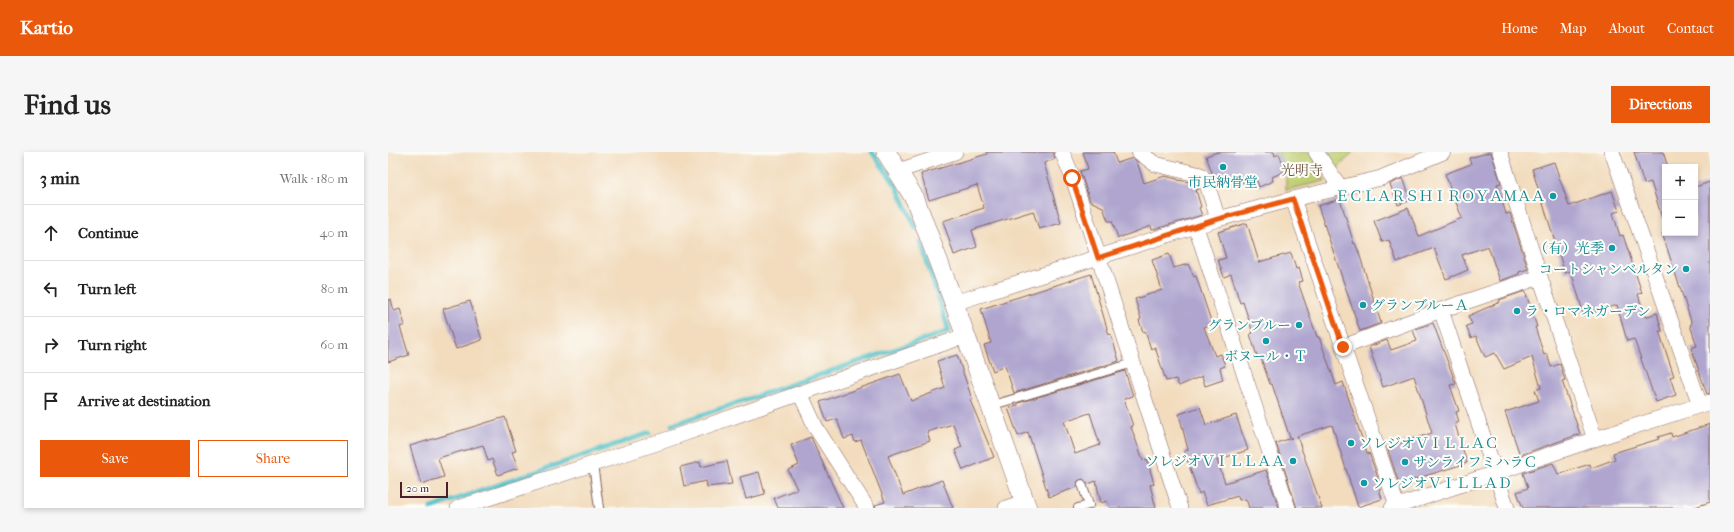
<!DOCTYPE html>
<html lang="en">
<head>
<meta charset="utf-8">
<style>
	:root { --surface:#fff; --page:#f6f6f6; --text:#222; --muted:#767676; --line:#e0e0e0; --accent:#ea580c }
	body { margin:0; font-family:"IM FELL French Canon","Noto Serif JP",serif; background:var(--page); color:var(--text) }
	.controls { position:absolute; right:12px; top:12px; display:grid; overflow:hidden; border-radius:0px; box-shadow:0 2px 6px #0003 }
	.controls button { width:36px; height:36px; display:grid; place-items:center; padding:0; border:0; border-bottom:1px solid var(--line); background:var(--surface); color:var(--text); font:20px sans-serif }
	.scale { position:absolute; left:12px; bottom:10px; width:48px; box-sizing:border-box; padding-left:4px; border:2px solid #4a1f2b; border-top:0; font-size:11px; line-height:14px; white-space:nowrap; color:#4a1f2b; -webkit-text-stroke:3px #fdfcf7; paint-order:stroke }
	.stop { position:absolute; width:12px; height:12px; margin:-9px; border:3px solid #ea580c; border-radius:50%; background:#fff }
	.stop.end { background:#ea580c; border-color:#fff; box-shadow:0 1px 4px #0008 }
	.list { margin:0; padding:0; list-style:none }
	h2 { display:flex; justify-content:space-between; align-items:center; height:52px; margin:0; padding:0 16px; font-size:17px }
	h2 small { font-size:13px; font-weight:400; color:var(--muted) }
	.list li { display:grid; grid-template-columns:26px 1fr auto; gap:12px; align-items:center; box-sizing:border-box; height:56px; padding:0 16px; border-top:1px solid var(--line) }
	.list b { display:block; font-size:15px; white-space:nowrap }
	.list em { font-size:13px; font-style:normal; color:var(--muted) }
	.actions { display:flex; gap:8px; padding:12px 16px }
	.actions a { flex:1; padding:9px 0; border:1px solid var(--accent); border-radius:0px; text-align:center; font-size:14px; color:var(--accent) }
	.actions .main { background:var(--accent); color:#fff }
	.icon { flex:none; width:22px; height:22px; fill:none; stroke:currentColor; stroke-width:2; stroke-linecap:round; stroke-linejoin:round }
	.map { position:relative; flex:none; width:1322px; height:356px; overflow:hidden; border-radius:0px }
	header { display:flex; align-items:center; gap:24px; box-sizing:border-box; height:56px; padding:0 20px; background:var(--accent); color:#fff }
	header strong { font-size:19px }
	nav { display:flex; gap:22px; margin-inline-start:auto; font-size:14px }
	.intro { display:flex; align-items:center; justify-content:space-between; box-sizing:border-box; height:96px; padding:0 24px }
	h1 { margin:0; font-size:28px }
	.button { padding:10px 18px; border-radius:0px; background:var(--accent); color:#fff; font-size:14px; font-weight:700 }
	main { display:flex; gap:24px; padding:0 24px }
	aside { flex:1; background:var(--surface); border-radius:0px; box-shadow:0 2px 6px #0003 }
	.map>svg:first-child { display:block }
	.green { fill:#bdce70; stroke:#84764e }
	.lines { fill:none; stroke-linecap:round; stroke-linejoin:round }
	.stream { stroke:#53c1c8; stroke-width:5 }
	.building { fill:#afa5cf; fill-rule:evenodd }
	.service-casing { stroke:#85615e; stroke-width:10 }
	.minor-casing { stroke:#85615e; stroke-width:16 }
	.tertiary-casing { stroke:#85615e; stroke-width:20 }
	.service { stroke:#fff; stroke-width:8 }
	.minor { stroke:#fff; stroke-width:15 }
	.tertiary { stroke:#fff; stroke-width:19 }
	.route { stroke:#ea580c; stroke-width:5 }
	.culture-dot { fill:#0f9aa8; stroke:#fdfcf7; stroke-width:1.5 }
	.labels { text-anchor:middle; stroke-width:4; stroke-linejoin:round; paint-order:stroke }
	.park-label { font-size:14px; fill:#6c5440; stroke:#fdfcf7 }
	.culture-label { font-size:14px; fill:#0d838f; stroke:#fdfcf7; text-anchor:end }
</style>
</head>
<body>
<header>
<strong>Kartio</strong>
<nav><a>Home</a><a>Map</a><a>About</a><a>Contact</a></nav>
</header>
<div class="intro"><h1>Find us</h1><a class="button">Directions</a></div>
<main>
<aside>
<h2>3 min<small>Walk · 180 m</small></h2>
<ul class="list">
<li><svg class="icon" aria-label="ahead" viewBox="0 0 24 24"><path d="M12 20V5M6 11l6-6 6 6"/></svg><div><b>Continue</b></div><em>40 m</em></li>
<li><svg class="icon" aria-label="left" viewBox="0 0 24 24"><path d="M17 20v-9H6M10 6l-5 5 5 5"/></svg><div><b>Turn left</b></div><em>80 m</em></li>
<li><svg class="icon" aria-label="right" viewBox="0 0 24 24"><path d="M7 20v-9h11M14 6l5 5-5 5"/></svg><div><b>Turn right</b></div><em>60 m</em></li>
<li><svg class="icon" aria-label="arrive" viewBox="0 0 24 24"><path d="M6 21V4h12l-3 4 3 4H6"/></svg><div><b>Arrive at destination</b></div></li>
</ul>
<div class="actions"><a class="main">Save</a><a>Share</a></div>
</aside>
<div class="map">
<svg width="1322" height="356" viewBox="0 0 1322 356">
	<rect width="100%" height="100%" fill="#fdfcf7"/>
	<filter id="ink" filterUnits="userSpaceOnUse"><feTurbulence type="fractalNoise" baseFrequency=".025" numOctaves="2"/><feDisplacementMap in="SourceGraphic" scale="8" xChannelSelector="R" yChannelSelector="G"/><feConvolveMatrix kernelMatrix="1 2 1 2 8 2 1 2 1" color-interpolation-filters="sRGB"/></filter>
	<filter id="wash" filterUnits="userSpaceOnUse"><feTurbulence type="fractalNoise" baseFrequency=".012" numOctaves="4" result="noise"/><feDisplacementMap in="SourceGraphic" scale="16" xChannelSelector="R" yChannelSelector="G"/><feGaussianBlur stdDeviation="0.9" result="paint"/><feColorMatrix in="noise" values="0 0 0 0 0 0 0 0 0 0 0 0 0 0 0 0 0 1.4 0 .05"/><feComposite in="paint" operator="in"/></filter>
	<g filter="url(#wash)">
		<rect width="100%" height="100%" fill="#f2dcbd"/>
		<path class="green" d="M886 0H923L937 29 898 38V19L891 3 887 4Z
			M932 0H965L949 17Z"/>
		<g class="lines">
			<path class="stream" d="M484 0 508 33 528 76
				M284 273 561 179 533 90
				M43 356 261 281"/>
		</g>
		<g id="blocks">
			<path class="building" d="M598 0H665L667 7 656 11 673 71 651 77 645 59 584 78 589 95 566 103 555 69 596 56 589 33 541 48 533 22 599 2Z
				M695 0H725L729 11 745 6 749 10 756 31 777 24 789 27 790 28 807 31 811 37 808 38 813 55 811 56 814 63 764 78 763 74 730 86 724 69H720L715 55 702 49 692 19 700 17Z
				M830 0H886L887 4 891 2 898 19 884 25 885 29 871 35 868 26 855 31 853 26 845 29 844 25 828 31 818 4Z
				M1103 0 1113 31 1109 32 1118 62 1122 61 1140 117 1131 120V122L1112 129 1100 94 1074 103 1080 118 1058 127 1046 96 1009 110 1001 88 994 90 986 69 1020 56 1031 84 1074 66 1057 22 1083 12 1081 6Z
				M1246 0H1275L1280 15H1277V65L1274 66 1263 30 1256 32Z
				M1166 10 1181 54 1224 39 1231 59 1225 61 1232 84 1235 83 1254 141 1250 142 1257 165 1269 161 1274 179H1271L1286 224 1282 225 1288 243 1268 250 1246 187 1239 189 1229 153 1196 163 1183 119 1177 121 1144 17Z
				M1015 26 1023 48 1010 53 1002 32Z
				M1322 30V241L1319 242 1303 196 1309 194 1302 173 1304 172 1274 81H1307V35Z
				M952 47 966 92 967 91 971 101 993 171 972 179 930 54Z
				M859 71 871 110 903 101 908 117 911 116 915 129 910 130 929 185H931L948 233 955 230 979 301H981L994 337 991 338 994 347 970 355 944 273 909 284 934 356H909L888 291 904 286H902L884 232H882L872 204H869L862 182 865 181 855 150 852 151 843 122 836 125 830 108 838 106 830 80Z
				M781 102 786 116 800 112 806 125 808 124 824 172 816 175 827 204 833 202 837 214 832 216 835 228 817 234 814 224 791 234 788 227 778 229 767 195 763 197 757 179 755 180 751 168 753 167 747 147 774 138 764 108Z
				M703 122 721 183 723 182 731 209 626 241 617 214 605 219 596 193 603 191 593 157Z
				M1137 139 1149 175H1147L1156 203 1159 202 1163 215 1172 212 1177 228 1174 229 1192 282 1132 303 1117 260 1151 249 1147 238 1153 236 1144 205 1116 217 1107 201 1097 205 1088 184 1083 186 1078 174 1084 172 1080 164 1112 150 1111 148Z
				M3 147 6 159 12 157 17 173 12 175 21 203 0 210V148Z
				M82 149 94 188 68 197 55 157Z
				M1045 171 1068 232 1062 233 1071 259 1068 260 1071 270 1067 272 1079 311 1011 332 999 295 1044 281 1026 224 995 235 981 195 999 188 1003 198 1029 189 1025 178Z
				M569 203 584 247 582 248 606 305 575 318 567 298 574 295 565 272 539 280 542 289 500 304 515 343 554 328 565 356H488L487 353 497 350 473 288 467 290 465 284 456 287 449 267 439 270 432 250 512 222 523 249 557 236 549 209Z
				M737 219 745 244 736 247 745 274 743 275 755 308 759 307 766 332 762 333 768 356H722L719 349 713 351 708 329 700 332 695 327 690 329 689 335 661 345 640 280 630 284 620 256 630 253V251ZM702 261 712 293 687 302 676 269Z
				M812 255 818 273 848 263 854 281 860 298 829 308 837 331 878 318 891 356H861L858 347 851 348 850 344 819 353 814 340 811 342 796 299 800 298 791 262Z
				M117 265 128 299 124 300 130 316 110 323 104 307 100 309 95 293 50 306 56 325 33 332 22 294Z
				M1322 272V350L1304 356H1135L1129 340 1140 336 1135 321 1165 311 1170 322 1202 312 1203 316 1227 307 1225 301 1271 287 1270 285 1283 281 1284 285Z
				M423 285 455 356H390L386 346 409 337 400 318 411 313 403 293Z
				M339 309 344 332 319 335 318 329 296 334 292 315 312 310 313 315Z
				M371 320 377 342 358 347 352 325Z"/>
		</g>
	</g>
	<g filter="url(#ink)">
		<use href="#blocks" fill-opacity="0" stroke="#85615e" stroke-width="1"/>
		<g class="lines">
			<g class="service-casing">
				<path id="service" d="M602 254 745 211
					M205 312 211 356
					M690 356 701 353 694 332"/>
			</g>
			<g class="minor-casing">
				<path id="minor" d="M674 0 685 26 792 356
					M751 0 767 12 813 23 819 32 830 67
					M928 0 952 35
					M1112 0 1152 125 1207 287
					M1224 0 1312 253
					M510 19 567 0
					M905 47 1009 354
					M808 75 900 356
					M566 151 830 67 905 47 993 26 1055 0
					M1053 158 1119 356
					M955 195 1053 158 1152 125
					M412 241 428 276 479 356
					M70 356 272 290 577 184
					M618 356 637 350
					M1004 356 1207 287 1322 250"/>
			</g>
			<g class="tertiary-casing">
				<path id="tertiary" d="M498 0 527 47 566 151 639 356"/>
			</g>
			<use href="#service" class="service"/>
			<use href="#minor" class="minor"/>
			<use href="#tertiary" class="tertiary"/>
		</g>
	</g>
	<g class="lines" filter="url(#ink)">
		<path class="route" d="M684 26 710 106 830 67 905 47 955 195"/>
	</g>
	<g class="culture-dot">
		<circle cx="835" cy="15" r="4"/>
		<circle cx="1165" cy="44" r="4"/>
		<circle cx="1224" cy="96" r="4"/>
		<circle cx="1298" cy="117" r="4"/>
		<circle cx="975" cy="153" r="4"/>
		<circle cx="1129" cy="159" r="4"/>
		<circle cx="911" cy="173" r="4"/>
		<circle cx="878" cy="189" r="4"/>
		<circle cx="963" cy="291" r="4"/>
		<circle cx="905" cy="309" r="4"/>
		<circle cx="1017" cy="310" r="4"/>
		<circle cx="976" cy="331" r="4"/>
	</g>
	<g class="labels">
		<g class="park-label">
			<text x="914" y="23">光明寺</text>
		</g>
		<g class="culture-label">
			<text x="835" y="35" text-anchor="middle">市民納骨堂</text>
			<text x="1157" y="49">ＥＣＬＡＲＳＨＩＲＯＹＡＭＡＡ</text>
			<text x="1216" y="101">（有）光季</text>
			<text x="1290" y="122">コートシャンベルタン</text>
			<text x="983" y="158" text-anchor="start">グランブルーＡ</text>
			<text x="1137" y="164" text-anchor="start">ラ・ロマネガーデン</text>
			<text x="903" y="178">グランブルー</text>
			<text x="878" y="209" text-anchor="middle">ボヌール・Ｔ</text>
			<text x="971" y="296" text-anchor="start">ソレジオＶＩＬＬＡＣ</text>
			<text x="897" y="314">ソレジオＶＩＬＬＡＡ</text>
			<text x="1025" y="315" text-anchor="start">サンライフミハラＣ</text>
			<text x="984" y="336" text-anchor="start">ソレジオＶＩＬＬＡＤ</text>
		</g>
	</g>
</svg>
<div class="controls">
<button>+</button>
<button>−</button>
</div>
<div class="scale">20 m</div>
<div class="stop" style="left:684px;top:26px"></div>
<div class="stop end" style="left:955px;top:195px"></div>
</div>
</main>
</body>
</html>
